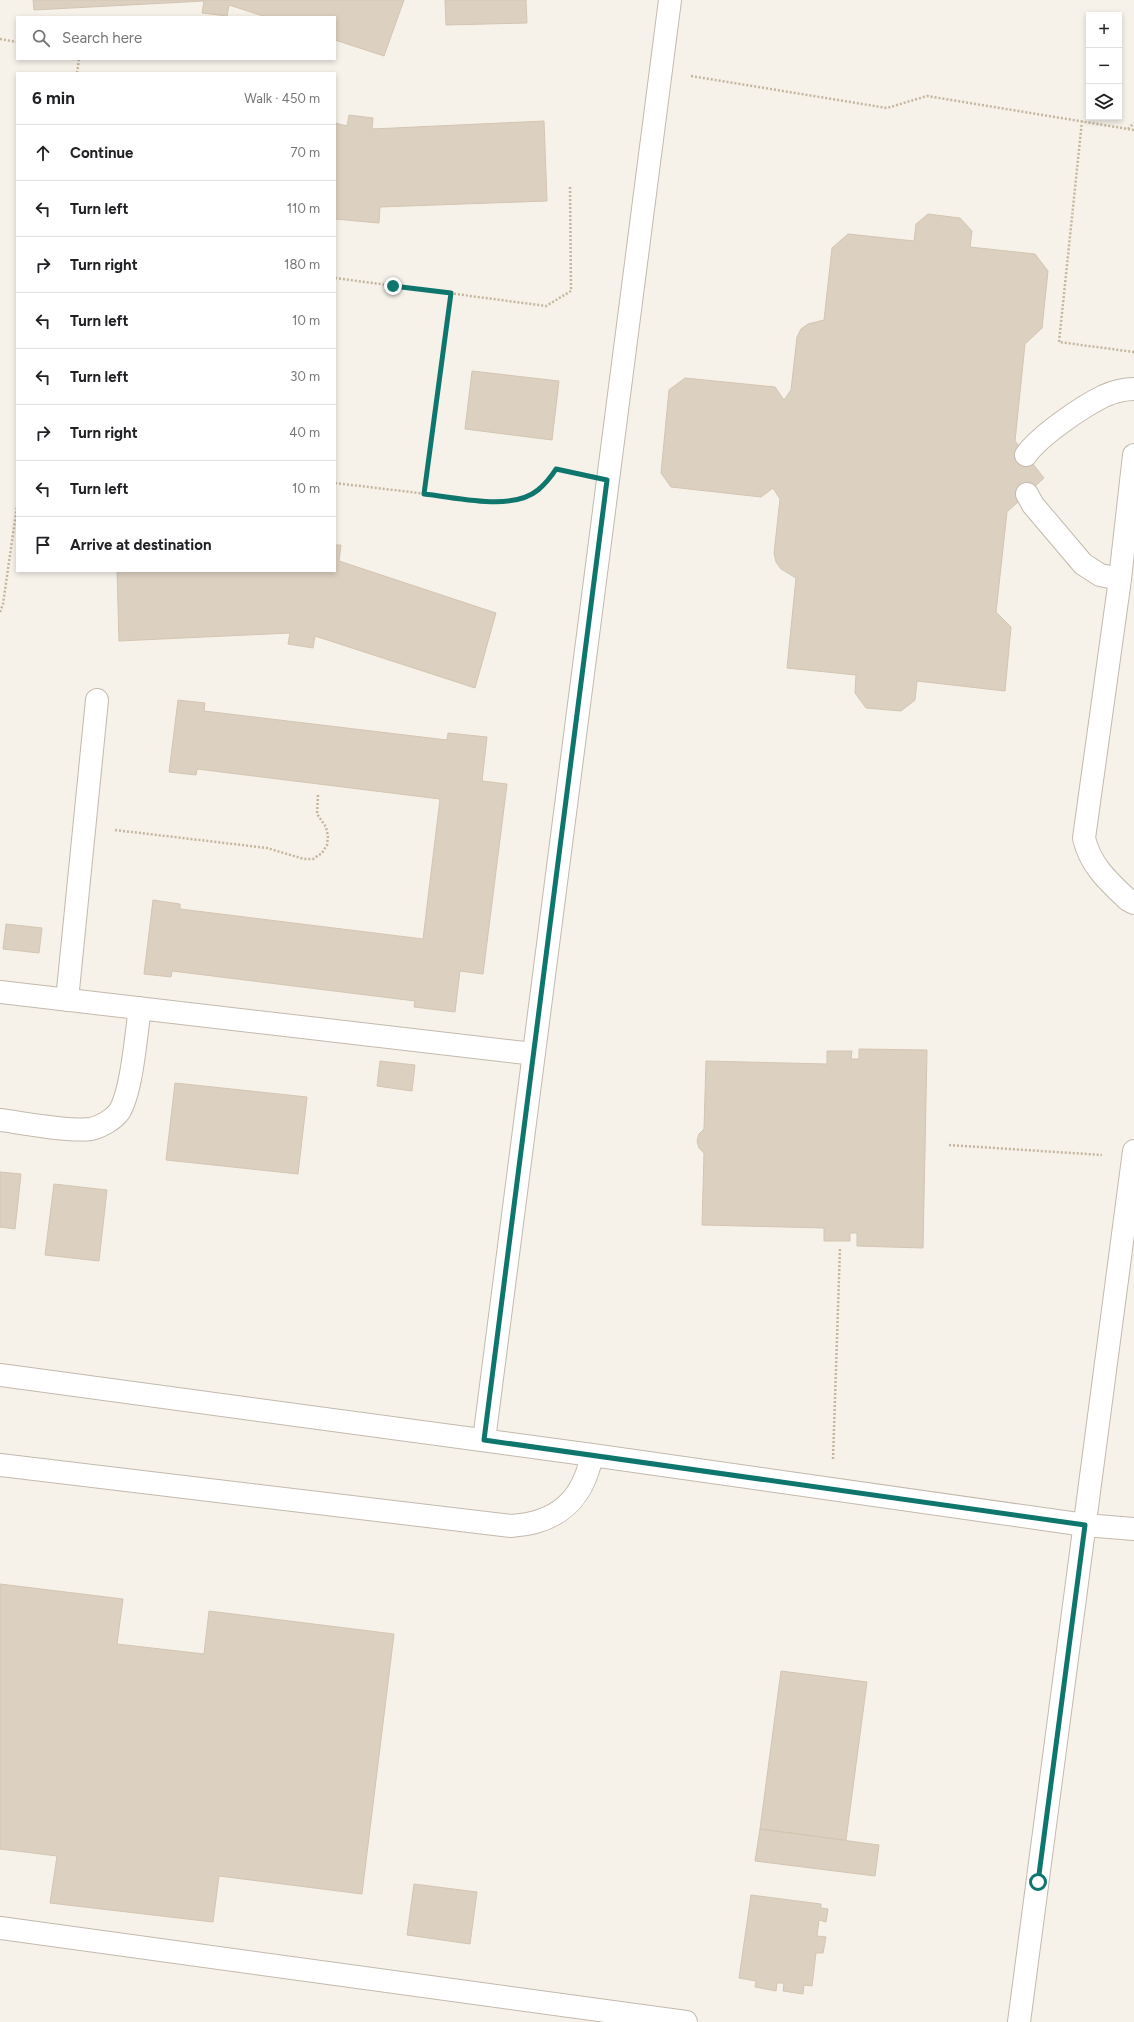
<!DOCTYPE html>
<html lang="en">
<head>
<meta charset="utf-8">
<style>
	:root { --surface:#fff; --page:#f2f2f2; --text:#202124; --muted:#757577; --line:#e0e0e0 }
	body { margin:0; font-family:Figtree,sans-serif; background:var(--page); color:var(--text) }
	.controls { position:absolute; right:12px; top:12px; display:grid; overflow:hidden; border-radius:0px; box-shadow:0 2px 6px #0003 }
	.controls button { width:36px; height:36px; display:grid; place-items:center; padding:0; border:0; border-bottom:1px solid var(--line); background:var(--surface); color:var(--text); font:20px sans-serif }
	.stop { position:absolute; width:12px; height:12px; margin:-9px; border:3px solid #0f766e; border-radius:50%; background:#fff }
	.stop.end { background:#0f766e; border-color:#fff; box-shadow:0 1px 4px #0008 }
	.list { margin:0; padding:0; list-style:none }
	h2 { display:flex; justify-content:space-between; align-items:center; height:52px; margin:0; padding:0 16px; font-size:17px }
	h2 small { font-size:13px; font-weight:400; color:var(--muted) }
	.list li { display:grid; grid-template-columns:26px 1fr auto; gap:12px; align-items:center; box-sizing:border-box; height:56px; padding:0 16px; border-top:1px solid var(--line) }
	.list b { display:block; font-size:15px; white-space:nowrap }
	.list em { font-size:13px; font-style:normal; color:var(--muted) }
	.icon { flex:none; width:22px; height:22px; fill:none; stroke:currentColor; stroke-width:2; stroke-linecap:round; stroke-linejoin:round }
	.map { position:relative; flex:none; width:1134px; height:2022px; overflow:hidden }
	.search { position:absolute; background:var(--surface); box-shadow:0 2px 6px #0003; left:16px; top:16px; width:320px; height:44px; display:flex; align-items:center; gap:10px; box-sizing:border-box; padding:0 14px; border-radius:0px; color:var(--muted); font-size:15px }
	.panel { position:absolute; background:var(--surface); box-shadow:0 2px 6px #0003; left:16px; top:72px; width:320px; height:500px; border-radius:0px }
	.map>svg:first-child { display:block }
	.building { fill:#dcd0c1; stroke:#d4c5b1 }
	.lines { fill:none; stroke-linecap:round; stroke-linejoin:round }
	.lane-casing { stroke:#c3b9ac; stroke-width:24 }
	.path { stroke:#c5b59c; stroke-width:2.5; stroke-dasharray:2 2; stroke-linecap:butt }
	.lane { stroke:#fff; stroke-width:22 }
	.route { stroke:#0f766e; stroke-width:5 }
</style>
</head>
<body>
<div class="map">
<svg width="1134" height="2022" viewBox="0 0 1134 2022">
	<rect width="100%" height="100%" fill="#f6f2ea"/>
	<path class="building" d="M33 0H404L384 56 335 40V17H266L229 5 227 16 202 13 204 1 34 10Z
		M445 0H526L527 23 446 25Z
		M349 115 373 118 372 129 544 121 547 201 380 207 379 223 335 219V123L347 126Z
		M928 214 960 218 972 231 970 247 1035 254 1048 271 1042 328 1025 344 1015 441 1044 478 1007 512 996 612 1011 627 1005 691 917 681 915 700 901 711 866 708 855 693 856 675 787 668 796 578 781 569 776 562 774 553 780 499 773 488 761 497 671 487 661 473 669 390 685 378 775 387 784 400 791 390 797 337 801 329 808 324 824 320 832 248 848 234 914 241 916 224Z
		M472 371 559 381 552 440 465 429Z
		M335 545H341L339 561 496 613 475 688 315 636 313 648 288 644 290 633 119 641 117 571H335Z
		M178 700 205 703 204 711 447 740 448 733 487 737 482 781 507 784 483 974 460 971 455 1012 414 1007 415 1001 172 971 171 977 144 974 153 900 180 904V909L423 939 440 799 197 769 196 775 169 772Z
		M6 924 42 928 39 953 3 949Z
		M859 1049 927 1050 923 1248 857 1246V1233H850V1241H824V1228L702 1225 704 1153 699 1148 697 1141 699 1134 704 1129 706 1061 827 1064V1051H852L851 1059H859Z
		M380 1061 415 1065 412 1091 377 1086Z
		M175 1083 307 1097 298 1174 166 1160Z
		M0 1172 21 1174 15 1229 0 1227Z
		M54 1184 107 1190 99 1261 45 1255Z
		M0 1584 123 1599 117 1644 204 1654 209 1611 394 1634 362 1894 219 1876 213 1922 50 1903 57 1856 0 1849Z
		M781 1671 867 1682 846 1840 760 1829Z
		M760 1829 879 1845 875 1876 755 1861Z
		M414 1884 477 1892 470 1944 407 1935Z
		M751 1895 821 1904V1908L828 1909 826 1922 819 1920 817 1936 826 1937 823 1953H816L812 1986 804 1985 803 1994 783 1991 784 1983H777L776 1991 755 1987 756 1981 739 1978Z"/>
	<g class="lines">
		<g class="lane-casing">
			<path id="lane" d="M1026 455C1039 436 1083 406 1104 396 1113 392 1124 389 1134 389
				M1134 455 1120 579 1084 838C1090 865 1108 881 1128 900L1134 903
				M1027 494 1033 505 1083 564 1100 575 1120 579
				M0 992 534 1054
				M67 1000 97 700
				M0 1120C24 1123 69 1132 91 1129 100 1127 113 1120 119 1112 132 1092 136 1034 140 1008
				M0 1375 592 1455 1085 1525 1134 1529
				M484 1440 670 0
				M0 1465 511 1526C558 1523 583 1500 592 1455
				M0 1928 686 2022
				M1019 2022 1134 1151"/>
		</g>
		<path class="path" d="M0 39 17 42
			M77 73 79 59
			M691 76 887 108 927 96 1134 130
			M1082 121 1059 342 1134 352
			M1128 129 1134 123
			M335 278 546 306 571 291 570 185
			M335 483 494 502C524 501 538 493 556 469L579 474
			M424 493 451 293
			M0 612 3 604 17 506
			M115 830 267 848 304 859H313L322 853 327 845 328 836 326 827 317 814 318 795
			M949 1145 1102 1155
			M833 1459 840 1248"/>
		<use href="#lane" class="lane"/>
	</g>
	<g class="lines">
		<path class="route" d="M393 286 451 293 424 494C456 497 511 512 538 490 545 484 551 477 556 469L607 480 484 1440 1085 1525 1038 1882"/>
	</g>
</svg>
<div class="controls">
<button>+</button>
<button>−</button>
<button><svg class="icon" aria-label="layers" viewBox="0 0 24 24"><path d="M12 4l9 5-9 5-9-5zM3 14l9 5 9-5"/></svg></button>
</div>
<div class="stop" style="left:1038px;top:1882px"></div>
<div class="stop end" style="left:393px;top:286px"></div>
<div class="search"><svg class="icon" aria-label="search" viewBox="0 0 24 24"><circle cx="10" cy="10" r="6"/><path d="M15 15l6 6"/></svg>Search here</div>
<section class="panel">
<h2>6 min<small>Walk · 450 m</small></h2>
<ul class="list">
<li><svg class="icon" aria-label="ahead" viewBox="0 0 24 24"><path d="M12 20V5M6 11l6-6 6 6"/></svg><div><b>Continue</b></div><em>70 m</em></li>
<li><svg class="icon" aria-label="left" viewBox="0 0 24 24"><path d="M17 20v-9H6M10 6l-5 5 5 5"/></svg><div><b>Turn left</b></div><em>110 m</em></li>
<li><svg class="icon" aria-label="right" viewBox="0 0 24 24"><path d="M7 20v-9h11M14 6l5 5-5 5"/></svg><div><b>Turn right</b></div><em>180 m</em></li>
<li><svg class="icon" aria-label="left" viewBox="0 0 24 24"><path d="M17 20v-9H6M10 6l-5 5 5 5"/></svg><div><b>Turn left</b></div><em>10 m</em></li>
<li><svg class="icon" aria-label="left" viewBox="0 0 24 24"><path d="M17 20v-9H6M10 6l-5 5 5 5"/></svg><div><b>Turn left</b></div><em>30 m</em></li>
<li><svg class="icon" aria-label="right" viewBox="0 0 24 24"><path d="M7 20v-9h11M14 6l5 5-5 5"/></svg><div><b>Turn right</b></div><em>40 m</em></li>
<li><svg class="icon" aria-label="left" viewBox="0 0 24 24"><path d="M17 20v-9H6M10 6l-5 5 5 5"/></svg><div><b>Turn left</b></div><em>10 m</em></li>
<li><svg class="icon" aria-label="arrive" viewBox="0 0 24 24"><path d="M6 21V4h12l-3 4 3 4H6"/></svg><div><b>Arrive at destination</b></div></li>
</ul>
</section>
</div>
</body>
</html>
